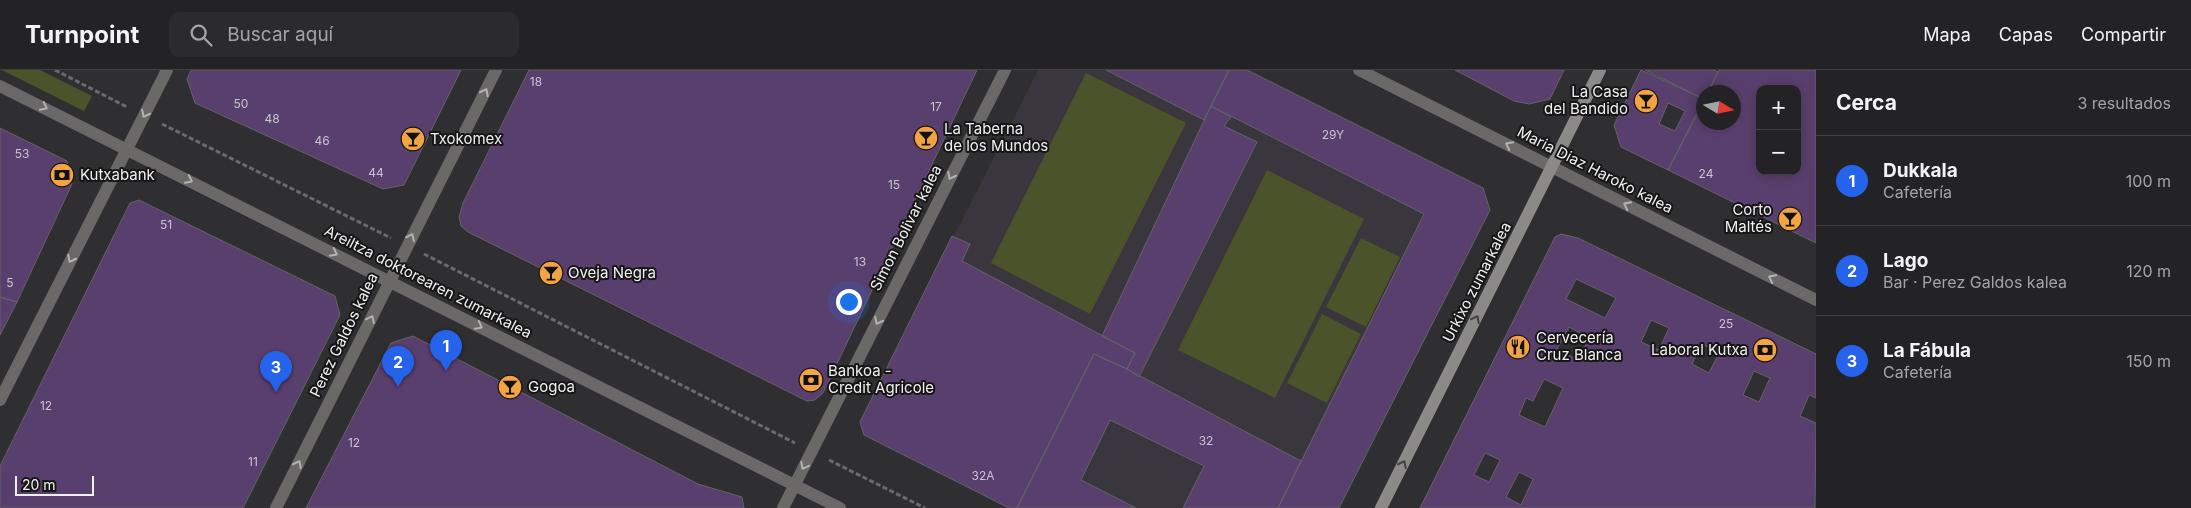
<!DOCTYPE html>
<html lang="es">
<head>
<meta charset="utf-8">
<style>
	:root { --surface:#232224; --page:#2b2a2c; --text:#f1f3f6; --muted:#a3a4a6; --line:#403f41; --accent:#2563eb }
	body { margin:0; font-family:Inter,sans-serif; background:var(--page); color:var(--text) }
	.controls { position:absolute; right:15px; top:15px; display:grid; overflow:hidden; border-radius:10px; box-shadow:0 2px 12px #0003 }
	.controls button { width:45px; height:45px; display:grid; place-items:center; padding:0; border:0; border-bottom:1px solid var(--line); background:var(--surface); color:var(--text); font:25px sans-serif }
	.compass { position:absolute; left:1696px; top:15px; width:45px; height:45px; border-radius:50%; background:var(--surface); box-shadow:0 2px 12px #0003; rotate:100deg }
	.scale { position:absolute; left:15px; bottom:12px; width:79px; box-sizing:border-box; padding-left:5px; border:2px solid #f0f0f1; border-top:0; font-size:14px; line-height:18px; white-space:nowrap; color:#f0f0f1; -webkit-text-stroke:4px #171617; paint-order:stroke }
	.you { position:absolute; left:848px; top:231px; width:18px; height:18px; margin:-12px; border:4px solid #fff; border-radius:50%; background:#1a73e8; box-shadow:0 0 0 8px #1a73e833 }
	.badge { display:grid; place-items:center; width:32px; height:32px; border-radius:50%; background:var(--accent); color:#fff; font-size:16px; font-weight:700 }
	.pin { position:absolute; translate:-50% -41px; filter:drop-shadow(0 1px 2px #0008) }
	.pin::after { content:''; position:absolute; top:26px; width:18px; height:15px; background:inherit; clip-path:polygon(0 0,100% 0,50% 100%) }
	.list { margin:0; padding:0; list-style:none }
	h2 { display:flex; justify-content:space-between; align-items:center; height:65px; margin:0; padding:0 20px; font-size:21px }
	h2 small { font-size:16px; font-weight:400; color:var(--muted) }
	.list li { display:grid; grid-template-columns:32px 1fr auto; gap:15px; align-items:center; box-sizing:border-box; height:90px; padding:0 20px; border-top:1px solid var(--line) }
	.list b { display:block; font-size:19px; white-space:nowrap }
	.list p { margin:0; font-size:16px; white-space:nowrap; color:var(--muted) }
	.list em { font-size:16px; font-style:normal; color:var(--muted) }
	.icon { flex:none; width:28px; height:28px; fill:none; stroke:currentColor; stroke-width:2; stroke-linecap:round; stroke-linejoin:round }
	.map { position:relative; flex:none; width:1816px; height:438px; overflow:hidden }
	header { display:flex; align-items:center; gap:30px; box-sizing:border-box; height:70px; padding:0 25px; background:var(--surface); border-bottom:1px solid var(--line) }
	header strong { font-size:24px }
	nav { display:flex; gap:28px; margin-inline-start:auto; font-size:18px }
	.search { width:350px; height:45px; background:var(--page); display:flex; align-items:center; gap:12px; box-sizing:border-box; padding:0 18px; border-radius:10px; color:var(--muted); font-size:19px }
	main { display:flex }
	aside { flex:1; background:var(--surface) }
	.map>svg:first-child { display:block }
	.built { fill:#3a363d }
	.green { fill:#4b532a }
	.building { fill:#593f6d; stroke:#656366; fill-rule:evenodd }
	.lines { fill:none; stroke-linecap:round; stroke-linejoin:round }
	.path { stroke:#6b6a6c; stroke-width:3; stroke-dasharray:5 2.5; stroke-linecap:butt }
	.street { stroke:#6a6968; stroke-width:12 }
	.secondary { stroke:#8b8a88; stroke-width:12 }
	.oneway { stroke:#b4b3b3 }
	.oneway2 { stroke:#454444 }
	.labels { text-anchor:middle; stroke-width:4; stroke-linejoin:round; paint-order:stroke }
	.number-label { font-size:12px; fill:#cac4d0 }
	.poi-label { font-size:15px; fill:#f0f0f1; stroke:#171617; text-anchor:start }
	.street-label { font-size:15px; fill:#f0f0f1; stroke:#171617 }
</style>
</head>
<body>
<header>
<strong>Turnpoint</strong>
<div class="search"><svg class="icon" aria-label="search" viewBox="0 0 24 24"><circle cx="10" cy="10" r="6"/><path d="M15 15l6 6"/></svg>Buscar aquí</div>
<nav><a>Mapa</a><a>Capas</a><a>Compartir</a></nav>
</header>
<main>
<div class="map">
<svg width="1816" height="438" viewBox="0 0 1816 438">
	<rect width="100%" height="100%" fill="#2f2e30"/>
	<path class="built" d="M1038 0H1247L1483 118 1490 140 1339 438H1009L864 365 860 352Z"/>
	<path class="green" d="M2 0H40L92 26 84 41Z
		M1086 3 1186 53 1090 244 991 193Z
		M1267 100 1364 149 1275 328 1178 280Z
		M1361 168 1400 187 1366 257 1326 237Z
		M1322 244 1361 264 1327 333 1287 313Z"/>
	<path class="building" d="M191 0H461L404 115 383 119 195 33 187 9Z
		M529 0H977L823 323 815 330 807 331 468 162 461 156 459 147 463 133Z
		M1106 0H1229L1204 50Z
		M1229 0H1247L1483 118 1490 140 1339 438H1278L1424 144 1211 36Z
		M1455 0H1564L1550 29 1529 34 1514 31Z
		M1641 0 1704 29 1668 100 1621 77 1614 55ZM1668 33 1685 41 1675 61 1659 54Z
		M1645 0H1714L1718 2 1708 22H1704V29Z
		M1719 0H1816V173L1668 100 1704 32V52H1734V22H1708ZM1760 19H1797V101H1760Z
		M1211 36 1231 47 1224 56 1257 72 1139 307 1127 299 1135 283 1102 266Z
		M0 58 67 91 72 114 17 232 0 227Z
		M139 130 335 226 340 245 243 438H0V396L130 133Z
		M1561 164 1578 168 1816 284V328L1809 325 1800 346 1816 353 1815 438H1420L1555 167ZM1576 209 1616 228 1605 248 1566 229ZM1651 250 1669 258 1659 280 1641 272ZM1569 257 1589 268 1578 290 1557 279ZM1702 274 1719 283 1709 303 1692 294ZM1754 301 1770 308 1759 332 1743 325ZM1544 309 1563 318 1545 357 1519 345 1526 328 1533 331ZM1485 383 1500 390 1489 412 1474 405ZM1519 402 1533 409 1521 435 1506 427Z
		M952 166 970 174 962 191 1135 283 1127 299 1094 284 1017 438H1009L864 365 860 352Z
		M0 227 17 232 0 265Z
		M413 266 698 414 742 427 744 438H306L391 273Z
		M1094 284 1127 299 1301 391 1278 438H1183L1204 396 1110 350 1081 410 1136 438H1017Z"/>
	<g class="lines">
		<path class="path" d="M55 0 127 37
			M162 54 391 168
			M424 184 795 373
			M829 390 925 438"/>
		<path class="street" d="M1359 0 1816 230
			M0 16 840 438
			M0 330 167 0
			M276 438 496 0
			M783 438 1005 0"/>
		<path class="secondary" d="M1381 438 1600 0"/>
	</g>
	<defs><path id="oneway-chevron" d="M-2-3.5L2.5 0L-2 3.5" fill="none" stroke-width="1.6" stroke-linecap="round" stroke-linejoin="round" transform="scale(1.25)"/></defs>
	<g class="oneway">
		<use href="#oneway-chevron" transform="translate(485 22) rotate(-63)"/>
		<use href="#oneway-chevron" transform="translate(44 37) rotate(26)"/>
		<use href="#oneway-chevron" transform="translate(145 44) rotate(116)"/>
		<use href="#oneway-chevron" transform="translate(1509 75) rotate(-153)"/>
		<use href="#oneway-chevron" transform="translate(951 106) rotate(117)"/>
		<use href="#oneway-chevron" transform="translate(189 110) rotate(27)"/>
		<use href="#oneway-chevron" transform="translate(1627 135) rotate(-153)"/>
		<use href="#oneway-chevron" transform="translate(411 167) rotate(-64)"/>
		<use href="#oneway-chevron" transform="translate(334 183) rotate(27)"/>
		<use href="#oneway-chevron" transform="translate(71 189) rotate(117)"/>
		<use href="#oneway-chevron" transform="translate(1772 208) rotate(-153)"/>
		<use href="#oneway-chevron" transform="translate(371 249) rotate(-64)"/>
		<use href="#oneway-chevron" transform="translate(878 251) rotate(117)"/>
		<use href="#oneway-chevron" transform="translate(479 256) rotate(27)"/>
		<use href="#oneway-chevron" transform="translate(298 394) rotate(-63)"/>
		<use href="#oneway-chevron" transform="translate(804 396) rotate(118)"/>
	</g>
	<g class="oneway2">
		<use href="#oneway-chevron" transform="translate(1476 249) rotate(-63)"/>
		<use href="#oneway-chevron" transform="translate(1403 394) rotate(-63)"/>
	</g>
	<defs>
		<g id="bar-disc" transform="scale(1.25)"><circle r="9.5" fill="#f3a442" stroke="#171617"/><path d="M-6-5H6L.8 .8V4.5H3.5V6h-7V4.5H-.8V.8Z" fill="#111"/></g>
		<g id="bank-disc" transform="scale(1.25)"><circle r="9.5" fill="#f3a442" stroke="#171617"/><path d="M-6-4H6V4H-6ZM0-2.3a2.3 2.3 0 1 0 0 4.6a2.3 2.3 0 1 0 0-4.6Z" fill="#111"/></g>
		<g id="restaurant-disc" transform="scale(1.25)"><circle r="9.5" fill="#f3a442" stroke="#171617"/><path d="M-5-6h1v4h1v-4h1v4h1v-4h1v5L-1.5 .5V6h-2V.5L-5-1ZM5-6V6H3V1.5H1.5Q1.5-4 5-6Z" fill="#111"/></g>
	</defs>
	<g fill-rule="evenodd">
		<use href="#bar-disc" x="1646" y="31"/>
		<use href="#bar-disc" x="926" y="68"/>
		<use href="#bar-disc" x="413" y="69"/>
		<use href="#bank-disc" x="62" y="105"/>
		<use href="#bar-disc" x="1790" y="149"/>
		<use href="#bar-disc" x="551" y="203"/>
		<use href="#restaurant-disc" x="1518" y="277"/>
		<use href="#bank-disc" x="1765" y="280"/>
		<use href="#bank-disc" x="811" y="310"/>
		<use href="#bar-disc" x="510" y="317"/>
	</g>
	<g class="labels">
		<g class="number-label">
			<text x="536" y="16">18</text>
			<text x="241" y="38">50</text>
			<text x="936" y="41">17</text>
			<text x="272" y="53">48</text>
			<text x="1333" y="69">29Y</text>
			<text x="322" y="75">46</text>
			<text x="22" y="88">53</text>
			<text x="376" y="107">44</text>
			<text x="1706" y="108">24</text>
			<text x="894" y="119">15</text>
			<text x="166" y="159">51</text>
			<text x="860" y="196">13</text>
			<text x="10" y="217">5</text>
			<text x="1726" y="258">25</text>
			<text x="46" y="340">12</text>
			<text x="1206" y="375">32</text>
			<text x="354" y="377">12</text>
			<text x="253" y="396">11</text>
			<text x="983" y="410">32A</text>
		</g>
		<g class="poi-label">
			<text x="1628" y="27" text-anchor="end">La Casa<tspan x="1628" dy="17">del Bandido</tspan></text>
			<text x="944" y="64">La Taberna<tspan x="944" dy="17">de los Mundos</tspan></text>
			<text x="430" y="74">Txokomex</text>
			<text x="80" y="110">Kutxabank</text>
			<text x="1772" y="145" text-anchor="end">Corto<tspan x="1772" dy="17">Maltés</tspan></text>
			<text x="568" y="208">Oveja Negra</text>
			<text x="1536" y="273">Cervecería<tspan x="1536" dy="17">Cruz Blanca</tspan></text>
			<text x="1748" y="285" text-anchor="end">Laboral Kutxa</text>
			<text x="828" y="306">Bankoa -<tspan x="828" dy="17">Credit Agricole</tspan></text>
			<text x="528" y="322">Gogoa</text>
		</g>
		<g class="street-label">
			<text transform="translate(1595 100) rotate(27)" y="5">Maria Diaz Haroko kalea</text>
			<text transform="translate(906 158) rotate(-63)" y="5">Simon Bolivar kalea</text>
			<text transform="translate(428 212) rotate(27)" y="5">Areiltza doktorearen zumarkalea</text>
			<text transform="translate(1477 212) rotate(-63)" y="5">Urkixo zumarkalea</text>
			<text transform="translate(344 265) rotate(-64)" y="5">Perez Galdos kalea</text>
		</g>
	</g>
</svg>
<div class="controls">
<button>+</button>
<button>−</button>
</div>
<svg class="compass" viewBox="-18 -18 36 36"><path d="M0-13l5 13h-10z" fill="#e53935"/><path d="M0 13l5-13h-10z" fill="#a3a4a6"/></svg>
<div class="scale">20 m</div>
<div class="you"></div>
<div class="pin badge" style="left:446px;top:301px">1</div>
<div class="pin badge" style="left:398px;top:317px">2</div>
<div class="pin badge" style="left:276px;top:322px">3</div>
</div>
<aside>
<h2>Cerca<small>3 resultados</small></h2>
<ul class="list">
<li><span class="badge">1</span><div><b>Dukkala</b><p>Cafetería</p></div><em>100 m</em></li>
<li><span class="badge">2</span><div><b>Lago</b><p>Bar · Perez Galdos kalea</p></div><em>120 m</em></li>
<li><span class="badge">3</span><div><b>La Fábula</b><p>Cafetería</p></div><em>150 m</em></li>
</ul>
</aside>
</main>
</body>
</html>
